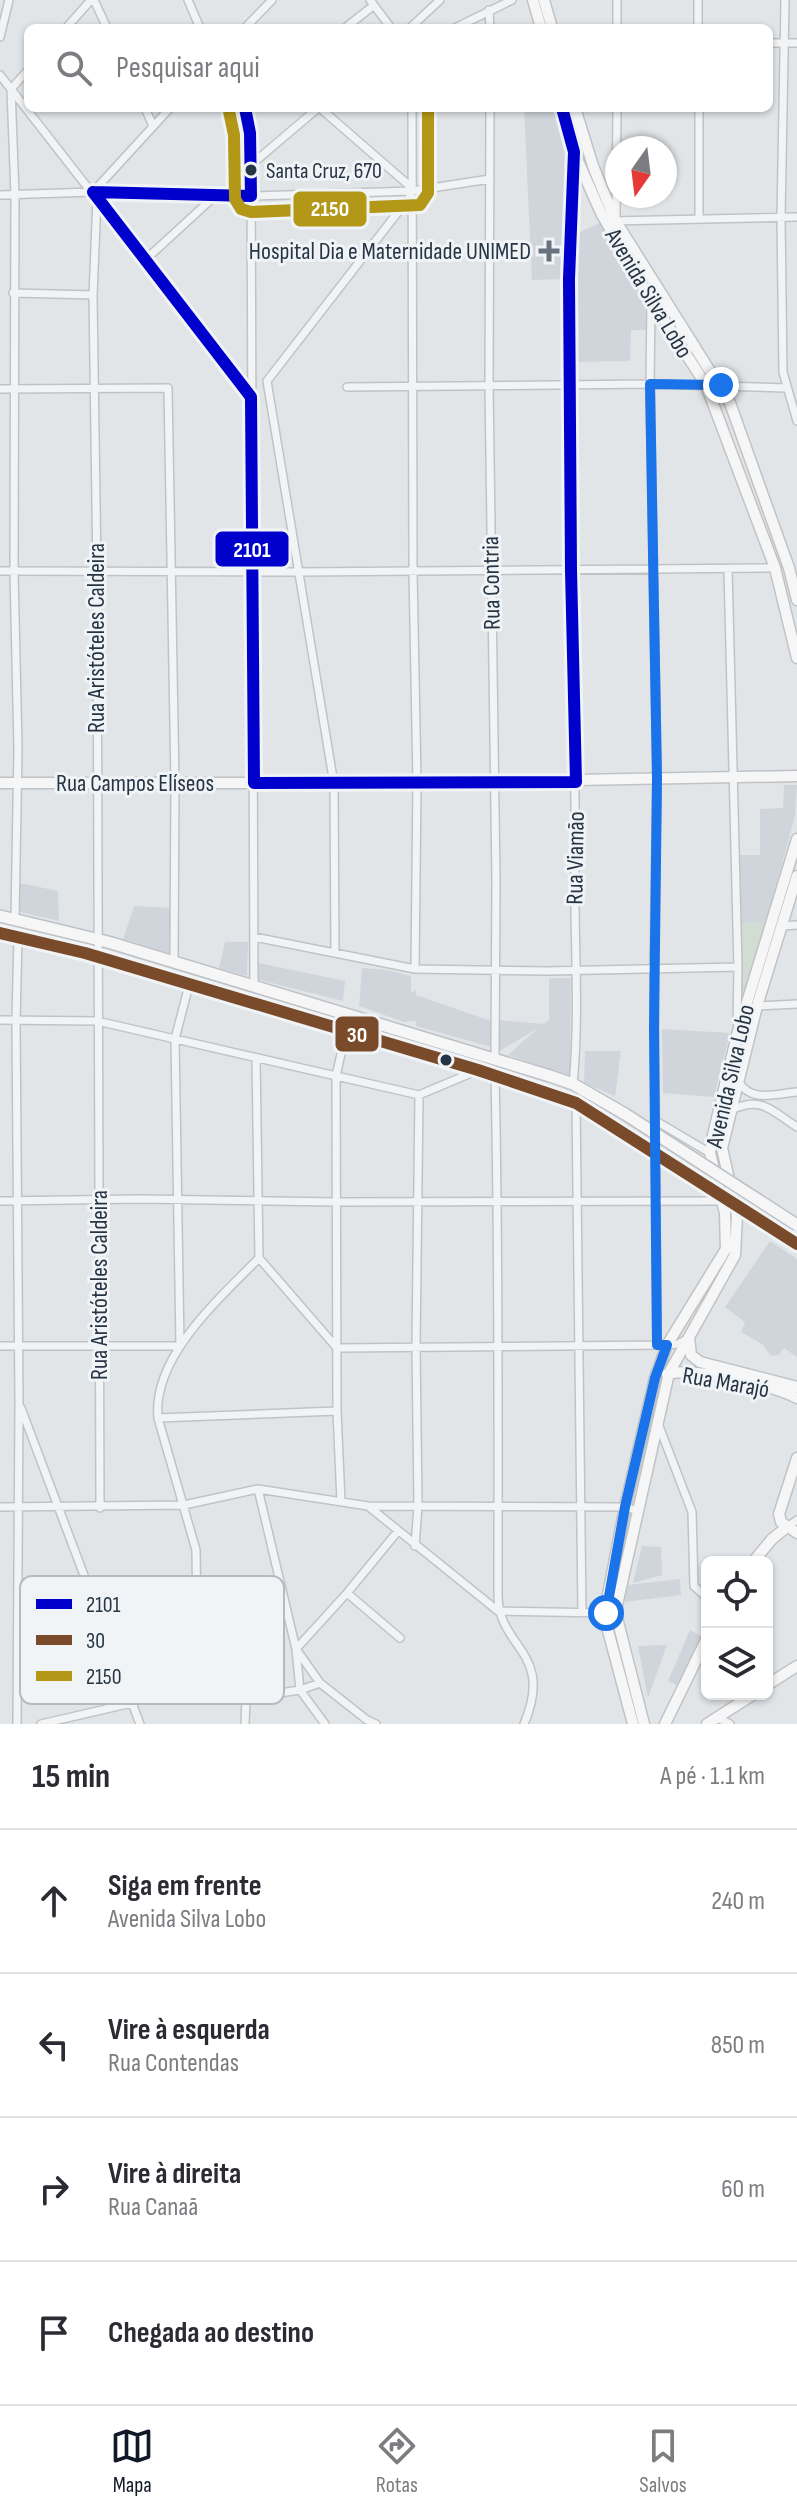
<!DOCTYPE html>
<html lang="pt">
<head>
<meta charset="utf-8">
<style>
	:root { --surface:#fff; --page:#f2f2f3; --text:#2b2b33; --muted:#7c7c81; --line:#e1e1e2; --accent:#111827 }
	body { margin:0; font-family:"Sofia Sans Condensed",sans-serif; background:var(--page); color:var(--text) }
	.controls { position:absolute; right:24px; bottom:24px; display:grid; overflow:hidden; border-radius:12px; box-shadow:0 2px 6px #0004 }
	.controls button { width:72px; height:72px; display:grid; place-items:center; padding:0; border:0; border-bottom:2px solid var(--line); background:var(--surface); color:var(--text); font:40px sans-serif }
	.compass { position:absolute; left:605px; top:136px; width:72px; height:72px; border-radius:50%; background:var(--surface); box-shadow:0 2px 6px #0004; rotate:194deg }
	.stop { position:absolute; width:24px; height:24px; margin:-18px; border:6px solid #1a73e8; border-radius:50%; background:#fff }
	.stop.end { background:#1a73e8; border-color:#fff; box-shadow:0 2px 8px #0008 }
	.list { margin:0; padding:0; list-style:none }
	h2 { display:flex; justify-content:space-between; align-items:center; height:104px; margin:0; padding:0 32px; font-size:34px }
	h2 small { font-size:26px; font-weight:400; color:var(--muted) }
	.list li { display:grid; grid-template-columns:52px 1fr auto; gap:24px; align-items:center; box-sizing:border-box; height:144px; padding:0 32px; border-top:2px solid var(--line) }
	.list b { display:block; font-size:30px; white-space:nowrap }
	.list p { margin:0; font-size:26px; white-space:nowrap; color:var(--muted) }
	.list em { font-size:26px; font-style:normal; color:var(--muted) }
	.icon { flex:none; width:44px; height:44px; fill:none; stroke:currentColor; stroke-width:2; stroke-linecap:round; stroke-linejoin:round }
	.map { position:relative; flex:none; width:797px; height:1724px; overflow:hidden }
	.search { position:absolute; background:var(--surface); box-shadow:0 2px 6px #0004; left:24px; right:24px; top:24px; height:88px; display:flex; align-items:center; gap:20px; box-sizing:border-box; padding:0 28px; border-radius:12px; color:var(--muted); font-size:30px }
	.sheet { height:680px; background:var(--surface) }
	nav { display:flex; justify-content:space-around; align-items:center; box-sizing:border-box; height:112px; border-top:2px solid var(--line); background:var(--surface); font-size:22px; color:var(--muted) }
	nav a { display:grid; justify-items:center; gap:4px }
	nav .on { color:var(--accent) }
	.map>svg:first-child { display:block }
	.built { fill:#d0d5dc }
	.green { fill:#d3dcd2 }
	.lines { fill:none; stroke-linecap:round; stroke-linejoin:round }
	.street-casing { stroke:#c0c3c6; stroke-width:10 }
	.secondary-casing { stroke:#c0c3c6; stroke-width:13 }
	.primary-casing { stroke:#bec2c6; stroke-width:14 }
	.street { stroke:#f2f3f4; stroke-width:7 }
	.secondary { stroke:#f6f6f7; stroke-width:10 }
	.primary { stroke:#f6f6f7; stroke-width:11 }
	.primary-bridge-casing { stroke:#bec2c6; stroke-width:14; stroke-linecap:butt }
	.primary-bridge { stroke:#f6f6f7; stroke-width:11 }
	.bus-1-casing { stroke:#f0f4f7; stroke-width:18 }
	.bus-2-casing { stroke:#f0f4f7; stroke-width:18 }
	.bus-3-casing { stroke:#f0f4f7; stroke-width:18 }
	.bus-1 { stroke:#00c; stroke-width:12 }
	.bus-2 { stroke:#7a4b2a; stroke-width:12 }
	.bus-3 { stroke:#b39717; stroke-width:12 }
	.route { stroke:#1a73e8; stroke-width:10 }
	.bus-dot { fill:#273443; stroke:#f0f4f7; stroke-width:3 }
	.poi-dot { fill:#68727d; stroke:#f0f4f7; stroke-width:3 }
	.labels { text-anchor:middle; stroke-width:6; stroke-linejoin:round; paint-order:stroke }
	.bus-label { font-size:22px; fill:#273443; stroke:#f0f4f7; text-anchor:start }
	.poi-label { font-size:24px; fill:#273443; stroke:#f0f4f7; text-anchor:end }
	.street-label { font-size:24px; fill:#273443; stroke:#f0f4f7 }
	.key { fill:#f0f4f7; stroke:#b4bac1; stroke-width:2 }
	.key-label { font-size:22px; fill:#273443 }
	.line-badge { stroke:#f0f4f7; stroke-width:3 }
	.badge-label { font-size:22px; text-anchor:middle; font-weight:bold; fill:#fff }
</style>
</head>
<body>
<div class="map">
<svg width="797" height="1724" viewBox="0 0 797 1724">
	<rect width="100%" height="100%" fill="#e2e5e8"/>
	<path class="built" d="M524 108H560L568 149 566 211 567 279 532 280Z
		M600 223 645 300 646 330H631L630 361 573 362 571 236Z
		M784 785H797L795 816 766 923 740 924V855H760V809L783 808Z
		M20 883 58 891 59 921 20 912Z
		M134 906 171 908 169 953 123 939Z
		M225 942H248L247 976 219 968Z
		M259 963 345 981 343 1001 256 979Z
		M362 968 388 970 411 976V993L416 990V995L491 1021V1047L416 1026V1021L404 1022 359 1006Z
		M549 978H571L570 1076 508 1055 538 1028 498 1052 497 1020 544 1024 549 1020Z
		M662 1029 730 1033 714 1097 663 1093Z
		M585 1051H621L615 1096 584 1083Z
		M770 1241 797 1259V1357L784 1348 779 1355 771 1356 762 1344 741 1332 745 1322 725 1307Z
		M642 1546 661 1547 662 1575 633 1583Z
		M680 1579 681 1595 624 1602 628 1585Z
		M690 1630 701 1636 678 1686 668 1681Z
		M667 1645 648 1698 638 1646Z"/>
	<path class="green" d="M766 923 745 1002H742L740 924Z"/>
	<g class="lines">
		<g class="street-casing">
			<path id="street" d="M94 0 107 28
				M188 0 200 28
				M370 0 391 28
				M617 0V28
				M698 0V28
				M785 0 781 218 783 372 797 421
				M489 10 490 28
				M66 28 91 0
				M245 28 272 0
				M345 28 373 6
				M410 28 440 0
				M455 28 512 0
				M0 37 9 0
				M769 43H797
				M0 75 251 397
				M145 108 153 126
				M245 108 251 165 254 986
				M320 108 412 188
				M412 108 413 571 417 783 415 969
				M490 108 489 386 496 880 495 1058
				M699 108V217
				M251 165 318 108
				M93 192 170 108
				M0 195 93 192 251 196 412 191 490 179
				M97 199 93 295 97 571 100 1508
				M616 218 617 108
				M611 221 797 217
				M144 261 216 195
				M13 293 93 295
				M651 302 650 384 657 778 654 969 657 1345
				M347 387 650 384 786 388
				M0 389 168 388 175 782 174 961
				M728 569 738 967 737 1023
				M0 571 300 572 775 568
				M15 919 18 749 14 571 15 195 11 89 28 70
				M781 926 797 925
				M254 937 415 969 548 971 738 967
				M335 953 334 784 267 381 412 194
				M757 1006 797 1004
				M0 1020 97 1021 419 1095 476 1071
				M495 1076C499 1249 498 1422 498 1595 498 1649 555 1651 524 1724
				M738 1081C751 1103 774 1094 797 1092
				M573 1084C580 1014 574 943 575 873 577 633 561 393 574 154
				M576 1104 582 1613
				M731 1110C763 1096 770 1110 797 1127
				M656 1121 710 1153
				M0 1201 139 1199 337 1202 722 1201
				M259 1258 337 1348 667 1345 678 1344 685 1340
				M0 1346H180L175 1039 189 985
				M21 1408 140 1724
				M158 1418 337 1411
				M659 1426 692 1512 694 1586 707 1598
				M258 1489 296 1649 300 1690 325 1724
				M341 1502 337 1411 336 1076 346 1032
				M368 1506 498 1611 606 1613
				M0 1507 184 1505 258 1489 368 1506 625 1507 638 1511
				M787 1527 797 1520
				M415 1546 418 1506 416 1346 419 1095
				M347 1593 400 1638
				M320 1683 296 1649 347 1593 398 1531
				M246 1698 300 1690 320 1683 367 1720 376 1724
				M718 1718 730 1724
				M17 1724 19 1403 16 1021 18 936
				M41 1724 132 1703
				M245 1724 246 1698 207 1652 197 1625 196 1550 158 1418C152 1357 220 1298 259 1258L256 1058"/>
		</g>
		<g class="secondary-casing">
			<path id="secondary" d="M533 0 541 28
				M544 0 552 28
				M562 108 574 152 601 213 651 300 706 385 775 568 797 658
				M575 108 593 166 615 220 730 403 789 568 797 600
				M0 783H417L797 776
				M689 1337 691 1355 700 1362 797 1387
				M667 1374C695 1367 771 1385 797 1398
				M797 1458 779 1514 781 1522 797 1533
				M753 1562 772 1539 787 1527
				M767 1685 797 1666
				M633 1724 606 1623 607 1600 625 1507 655 1378 667 1345 726 1249 725 1213 710 1153 713 1135 737 1035 797 839
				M644 1724 617 1618V1605L669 1373 735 1255 737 1215 722 1148 757 1006 797 876
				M665 1724 707 1638
				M707 1724 754 1694"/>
		</g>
		<g class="primary-casing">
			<path id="primary" d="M0 916 108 942 550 1076 573 1084 625 1114
				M0 933 85 953 495 1076 576 1103 614 1125"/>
		</g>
		<use href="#street" class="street"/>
		<use href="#secondary" class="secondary"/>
		<use href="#primary" class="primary"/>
		<g class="primary-bridge-casing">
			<path id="primary-bridge" d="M625 1114 797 1225
				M614 1125 797 1244"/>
		</g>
		<use href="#primary-bridge" class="primary-bridge"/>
		<g class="bus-1-casing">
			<path id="bus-1" d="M93 192 251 397 254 783 576 782 571 570 569 279 574 152 562 108
				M93 192 251 196 250 133 245 108"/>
		</g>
		<g class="bus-2-casing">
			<path id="bus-2" d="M0 933 85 953 478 1070 576 1103 797 1244"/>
		</g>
		<g class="bus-3-casing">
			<path id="bus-3" d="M229 111 234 135 235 199 241 209 251 212 420 205 428 193V108"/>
		</g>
		<use href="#bus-1" class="bus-1"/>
		<use href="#bus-2" class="bus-2"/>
		<use href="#bus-3" class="bus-3"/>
	</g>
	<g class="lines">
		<path class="route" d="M606 1613 625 1507 655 1378 667 1345H657L654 1028 657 778 650 384 721 385"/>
	</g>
	<g class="bus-dot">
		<circle cx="251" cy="170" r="7"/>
		<circle cx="446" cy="1060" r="7"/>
	</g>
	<path class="poi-dot" d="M545 239h8v8h8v8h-8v8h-8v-8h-8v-8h8z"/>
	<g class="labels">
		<g class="bus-label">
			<text x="266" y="178">Santa Cruz, 670</text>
		</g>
		<g class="poi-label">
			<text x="531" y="259">Hospital Dia e Maternidade UNIMED</text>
		</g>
		<g class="street-label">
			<text transform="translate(649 293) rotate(59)" y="8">Avenida Silva Lobo</text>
			<text transform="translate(491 583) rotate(-91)" y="8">Rua Contria</text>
			<text transform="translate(96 638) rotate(-90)" y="8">Rua Aristóteles Caldeira</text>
			<text x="135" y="791">Rua Campos Elíseos</text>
			<text transform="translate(575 858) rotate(-89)" y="8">Rua Viamão</text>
			<text transform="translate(730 1076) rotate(-77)" y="8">Avenida Silva Lobo</text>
			<text transform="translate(99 1285) rotate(-90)" y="8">Rua Aristóteles Caldeira</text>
			<text transform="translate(726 1382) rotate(10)" y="8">Rua Marajó</text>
		</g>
	</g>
	<rect x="20" y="1576" width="264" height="128" rx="12" class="key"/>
	<rect x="36" y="1599" width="36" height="10" fill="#00c"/>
	<rect x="36" y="1635" width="36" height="10" fill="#7a4b2a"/>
	<rect x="36" y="1671" width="36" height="10" fill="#b39717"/>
	<g class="key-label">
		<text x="86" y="1612">2101</text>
		<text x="86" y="1648">30</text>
		<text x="86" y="1684">2150</text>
	</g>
	<g class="line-badge">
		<rect x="292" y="190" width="76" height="38" rx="8" fill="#b39717"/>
		<rect x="214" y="530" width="76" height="38" rx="8" fill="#00c"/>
		<rect x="334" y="1015" width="46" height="38" rx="8" fill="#7a4b2a"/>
	</g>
	<g class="badge-label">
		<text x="330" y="216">2150</text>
		<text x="252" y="557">2101</text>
		<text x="357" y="1042">30</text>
	</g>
</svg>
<div class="controls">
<button><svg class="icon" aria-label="locate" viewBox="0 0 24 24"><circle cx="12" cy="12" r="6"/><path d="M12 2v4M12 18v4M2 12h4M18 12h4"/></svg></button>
<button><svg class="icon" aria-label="layers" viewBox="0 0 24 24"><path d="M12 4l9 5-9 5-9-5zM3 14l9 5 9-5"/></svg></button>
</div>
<svg class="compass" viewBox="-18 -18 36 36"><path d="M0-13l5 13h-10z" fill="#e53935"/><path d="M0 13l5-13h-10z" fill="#7c7c81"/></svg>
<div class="stop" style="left:606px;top:1613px"></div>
<div class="stop end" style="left:721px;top:385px"></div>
<div class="search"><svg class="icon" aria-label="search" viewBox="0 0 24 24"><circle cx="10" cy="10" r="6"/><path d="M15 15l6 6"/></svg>Pesquisar aqui</div>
</div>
<section class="sheet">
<h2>15 min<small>A pé · 1.1 km</small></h2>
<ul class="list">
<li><svg class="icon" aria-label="ahead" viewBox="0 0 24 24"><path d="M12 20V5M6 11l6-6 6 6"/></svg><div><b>Siga em frente</b><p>Avenida Silva Lobo</p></div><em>240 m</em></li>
<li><svg class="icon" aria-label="left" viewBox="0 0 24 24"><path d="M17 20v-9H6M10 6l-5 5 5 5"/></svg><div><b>Vire à esquerda</b><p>Rua Contendas</p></div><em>850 m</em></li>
<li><svg class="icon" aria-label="right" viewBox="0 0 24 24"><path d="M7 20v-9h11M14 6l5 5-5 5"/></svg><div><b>Vire à direita</b><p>Rua Canaã</p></div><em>60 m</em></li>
<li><svg class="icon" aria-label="arrive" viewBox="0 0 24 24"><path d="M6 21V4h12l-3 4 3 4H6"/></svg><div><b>Chegada ao destino</b></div></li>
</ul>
</section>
<nav>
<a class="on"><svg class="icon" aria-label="map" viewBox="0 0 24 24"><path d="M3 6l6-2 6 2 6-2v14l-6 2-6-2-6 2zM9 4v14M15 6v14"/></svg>Mapa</a>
<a><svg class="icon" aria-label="directions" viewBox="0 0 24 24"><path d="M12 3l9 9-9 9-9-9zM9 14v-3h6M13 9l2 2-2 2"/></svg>Rotas</a>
<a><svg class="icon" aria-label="saved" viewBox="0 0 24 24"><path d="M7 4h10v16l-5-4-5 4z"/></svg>Salvos</a>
</nav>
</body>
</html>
